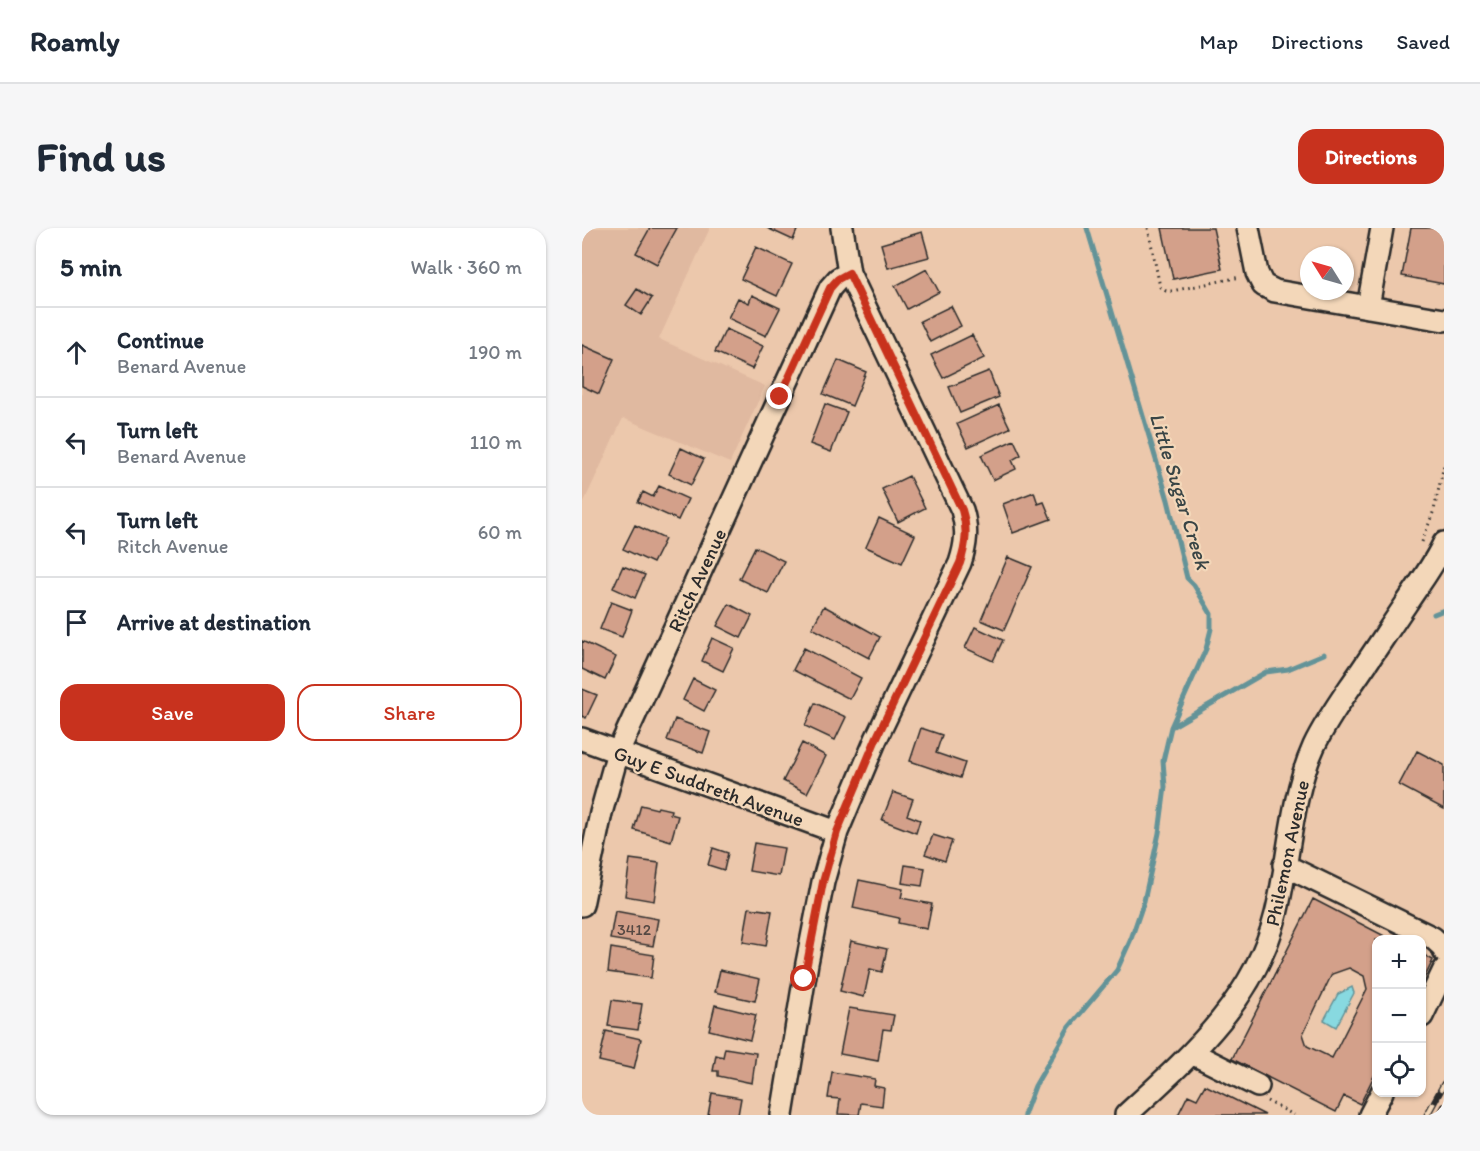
<!DOCTYPE html>
<html lang="en">
<head>
<meta charset="utf-8">
<style>
	:root { --surface:#fff; --page:#f6f6f7; --text:#1f2937; --muted:#747a83; --line:#e0e1e3; --accent:#c8321e }
	body { margin:0; font-family:Itim,sans-serif; background:var(--page); color:var(--text) }
	.controls { position:absolute; right:18px; bottom:18px; display:grid; overflow:hidden; border-radius:12px; box-shadow:0 2px 4px #0004 }
	.controls button { width:54px; height:54px; display:grid; place-items:center; padding:0; border:0; border-bottom:2px solid var(--line); background:var(--surface); color:var(--text); font:30px sans-serif }
	.compass { position:absolute; left:718px; top:18px; width:54px; height:54px; border-radius:50%; background:var(--surface); box-shadow:0 2px 4px #0004; rotate:307deg }
	.stop { position:absolute; width:18px; height:18px; margin:-14px; border:4px solid #c8321e; border-radius:50%; background:#fff }
	.stop.end { background:#c8321e; border-color:#fff; box-shadow:0 2px 6px #0008 }
	.list { margin:0; padding:0; list-style:none }
	h2 { display:flex; justify-content:space-between; align-items:center; height:78px; margin:0; padding:0 24px; font-size:26px }
	h2 small { font-size:20px; font-weight:400; color:var(--muted) }
	.list li { display:grid; grid-template-columns:39px 1fr auto; gap:18px; align-items:center; box-sizing:border-box; height:90px; padding:0 24px; border-top:2px solid var(--line) }
	.list b { display:block; font-size:22px; white-space:nowrap }
	.list p { margin:0; font-size:20px; white-space:nowrap; color:var(--muted) }
	.list em { font-size:20px; font-style:normal; color:var(--muted) }
	.actions { display:flex; gap:12px; padding:18px 24px }
	.actions a { flex:1; padding:14px 0; border:2px solid var(--accent); border-radius:18px; text-align:center; font-size:21px; color:var(--accent) }
	.actions .main { background:var(--accent); color:#fff }
	.icon { flex:none; width:33px; height:33px; fill:none; stroke:currentColor; stroke-width:2; stroke-linecap:round; stroke-linejoin:round }
	.map { position:relative; flex:none; width:862px; height:887px; overflow:hidden; border-radius:18px }
	header { display:flex; align-items:center; gap:36px; box-sizing:border-box; height:84px; padding:0 30px; background:var(--surface); border-bottom:2px solid var(--line) }
	header strong { font-size:28px }
	nav { display:flex; gap:33px; margin-inline-start:auto; font-size:21px }
	.intro { display:flex; align-items:center; justify-content:space-between; box-sizing:border-box; height:144px; padding:0 36px }
	h1 { margin:0; font-size:42px }
	.button { padding:15px 27px; border-radius:18px; background:var(--accent); color:#fff; font-size:21px; font-weight:700 }
	main { display:flex; gap:36px; padding:0 36px }
	aside { flex:1; background:var(--surface); border-radius:18px; box-shadow:0 2px 4px #0004 }
	.map>svg:first-child { display:block }
	.built { fill:#e0b9a0 }
	.water { fill:#88d9e0; stroke:#639398; stroke-width:1.5 }
	.lines { fill:none; stroke-linecap:round; stroke-linejoin:round }
	.stream { stroke:#639398; stroke-width:5 }
	.building { fill:#d3a08a; stroke:#2b2b2b; stroke-width:1.5; fill-rule:evenodd }
	.minor-casing { stroke:#2b2b2b; stroke-width:26 }
	.path { stroke:#2b2b2b; stroke-width:3; stroke-dasharray:1.5 4.5; stroke-linecap:butt }
	.minor { stroke:#f3d7b9; stroke-width:21 }
	.rail-casing { stroke:#2b2b2b; stroke-width:7 }
	.rail { stroke:#f3d7b9; stroke-width:4.5; stroke-dasharray:14; stroke-linecap:butt }
	.route { stroke:#c8321e; stroke-width:8 }
	.labels { text-anchor:middle; stroke-width:4.5; stroke-linejoin:round; paint-order:stroke }
	.number-label { font-size:16px; fill:#554843 }
	.street-label { font-size:20px; fill:#2b2b2b; stroke:#f3d7b9 }
	.water-label { font-size:21px; font-style:italic; fill:#394546; stroke:#f3d7b9 }
</style>
</head>
<body>
<header>
<strong>Roamly</strong>
<nav><a>Map</a><a>Directions</a><a>Saved</a></nav>
</header>
<div class="intro"><h1>Find us</h1><a class="button">Directions</a></div>
<main>
<aside>
<h2>5 min<small>Walk · 360 m</small></h2>
<ul class="list">
<li><svg class="icon" aria-label="ahead" viewBox="0 0 24 24"><path d="M12 20V5M6 11l6-6 6 6"/></svg><div><b>Continue</b><p>Benard Avenue</p></div><em>190 m</em></li>
<li><svg class="icon" aria-label="left" viewBox="0 0 24 24"><path d="M17 20v-9H6M10 6l-5 5 5 5"/></svg><div><b>Turn left</b><p>Benard Avenue</p></div><em>110 m</em></li>
<li><svg class="icon" aria-label="left" viewBox="0 0 24 24"><path d="M17 20v-9H6M10 6l-5 5 5 5"/></svg><div><b>Turn left</b><p>Ritch Avenue</p></div><em>60 m</em></li>
<li><svg class="icon" aria-label="arrive" viewBox="0 0 24 24"><path d="M6 21V4h12l-3 4 3 4H6"/></svg><div><b>Arrive at destination</b></div></li>
</ul>
<div class="actions"><a class="main">Save</a><a>Share</a></div>
</aside>
<div class="map">
<svg width="862" height="887" viewBox="0 0 862 887">
	<rect width="100%" height="100%" fill="#ecc8ac"/>
	<filter id="ink" filterUnits="userSpaceOnUse"><feTurbulence type="fractalNoise" baseFrequency=".0167" numOctaves="2"/><feDisplacementMap in="SourceGraphic" scale="12" xChannelSelector="R" yChannelSelector="G"/><feConvolveMatrix kernelMatrix="1 2 1 2 8 2 1 2 1" color-interpolation-filters="sRGB"/></filter>
	<g filter="url(#ink)">
		<path class="built" d="M0 0H128L77 111 183 158 148 235 41 190 0 278Z"/>
		<path class="water" d="M770 759 772 765 754 799 742 792 756 766Z"/>
		<g class="lines">
			<path class="stream" d="M852 386 862 382
				M591 498 684 444 706 441 742 426
				M442 887 453 858 487 799 535 742 549 711 562 673 577 605 583 559 581 533 589 499 624 421 629 401V386L612 357 605 350 586 272 505 0"/>
		</g>
		<path class="building" d="M68 0H95L75 36 54 25Z
			M185 0H216L211 12Z
			M580 0H631L640 41 591 51Z
			M829 0H862V56L820 48Z
			M340 4 347 29 306 40 299 16Z
			M174 19 210 36 195 68 159 51Z
			M345 41 357 64 325 81 313 58Z
			M55 61 70 70 59 87 44 77Z
			M170 67 198 80 184 108 146 90 156 70 167 75Z
			M369 78 379 98 348 114 338 93Z
			M144 101 181 118 170 141 133 124Z
			M390 107 402 130 361 150 349 127Z
			M0 117 32 131 17 166 0 158Z
			M256 132 284 144 270 178 241 166Z
			M407 143 417 169 378 185 367 159Z
			M243 176 265 184 249 224 228 216Z
			M417 177 428 200 386 219 375 196Z
			M432 212 439 227 430 232 434 241 411 252 399 227Z
			M99 220 122 231 109 257 87 246Z
			M327 248 343 280 316 294 300 261Z
			M77 258 106 271 96 292 56 274 61 264 71 269Z
			M452 264 456 276 462 274 469 291 431 305 421 276Z
			M297 290 333 307 320 335 284 319Z
			M53 297 83 311 71 335 41 321Z
			M173 319 202 333 186 365 157 351Z
			M426 329 450 339 422 402 399 392Z
			M41 338 63 347 53 370 31 360Z
			M29 374 50 382 40 409 18 401Z
			M147 376 170 388 159 410 135 398Z
			M242 378 298 409 287 430 230 400Z
			M393 399 421 412 411 433 383 420Z
			M130 410 152 420 141 443 120 433Z
			M0 413 34 429 23 452 0 441Z
			M222 420 279 450 268 471 211 442Z
			M111 451 133 462 122 483 101 472Z
			M0 461 15 467 4 490 0 488Z
			M233 475 264 489 253 512 223 498Z
			M93 491 128 504 121 525 85 512Z
			M339 500 360 507 354 525 383 535 378 550 328 533Z
			M220 515 244 528 225 565 201 553Z
			M835 523 862 537V581L817 557Z
			M311 564 331 571 325 587 338 592 334 605 300 592Z
			M59 577 75 581 76 579 89 582 88 586 96 588 89 613 52 602Z
			M351 607 370 613 363 633 343 626Z
			M172 615 202 620 197 648 167 643Z
			M131 620 146 625 142 642 126 637Z
			M48 631 77 635 72 673 43 668Z
			M323 637 343 640 340 658 320 655Z
			M277 652 321 661 319 670 350 676 345 701 316 695 317 690 271 680Z
			M731 671 810 712H794V844L778 876 762 868 754 884 650 831ZM767 740 782 748 785 761 750 830 725 818 721 806 750 746Z
			M167 680 190 683 184 718 161 714Z
			M33 683 76 691 71 718 28 711Z
			M269 713 305 721 300 744 288 741 282 769 258 763Z
			M29 720 72 727 69 750 26 744Z
			M840 726 851 732 840 755Z
			M138 742 178 751 173 773 133 764Z
			M30 772 60 776 56 802 26 798Z
			M133 777 174 787 168 812 127 802Z
			M267 780 312 787 309 802 301 801 296 833 258 826Z
			M24 803 59 811 52 841 17 833Z
			M143 820 174 825 170 855 136 848V843H131L134 827 141 829Z
			M250 844 293 851 292 858 302 860 300 878 279 875 277 887 256 886 258 871 246 870Z
			M623 857 683 887H596L606 867 615 871Z
			M130 865 159 870 156 887H126Z"/>
		<g class="lines">
			<g class="minor-casing">
				<path id="minor" d="M666 0 675 45 681 57 693 63 862 92
					M786 79 800 0
					M0 511 255 604
					M702 637 851 710 861 719 862 723
					M0 677 19 585 36 524 248 60 256 51 267 45
					M840 788 862 742
					M610 825 676 858
					M200 887 225 735 241 654 255 604 294 511 378 335C384 317 386 301 380 282L267 45 260 0
					M544 887C607 829 673 772 694 686 708 630 708 571 732 518 742 497 755 478 768 459 787 432 805 404 824 376 837 356 852 337 862 315
					M788 887 800 864"/>
			</g>
			<path class="path" d="M566 0 578 59 584 63H590L658 49
				M840 314 852 282 862 237
				M685 873 712 887"/>
			<use href="#minor" class="minor"/>
			<g class="rail-casing">
				<path id="rail" d="M845 887 862 856
					M858 887 862 879"/>
			</g>
			<use href="#rail" class="rail"/>
		</g>
	</g>
	<g class="lines" filter="url(#ink)">
		<path class="route" d="M198 169 248 60 256 51 267 45 380 282C386 301 384 317 378 335L294 511 255 604 241 654 222 751"/>
	</g>
	<g class="labels">
		<g class="number-label">
			<text x="52" y="707">3412</text>
		</g>
		<g class="street-label">
			<text transform="translate(115 352) rotate(-65)" y="7">Ritch Avenue</text>
			<text transform="translate(127 558) rotate(20)" y="7">Guy E Suddreth Avenue</text>
			<text transform="translate(705 625) rotate(-78)" y="7">Philemon Avenue</text>
		</g>
		<g class="water-label">
			<text transform="translate(598 263) rotate(73)" y="7">Little Sugar Creek</text>
		</g>
	</g>
</svg>
<div class="controls">
<button>+</button>
<button>−</button>
<button><svg class="icon" aria-label="locate" viewBox="0 0 24 24"><circle cx="12" cy="12" r="6"/><path d="M12 2v4M12 18v4M2 12h4M18 12h4"/></svg></button>
</div>
<svg class="compass" viewBox="-18 -18 36 36"><path d="M0-13l5 13h-10z" fill="#e53935"/><path d="M0 13l5-13h-10z" fill="#747a83"/></svg>
<div class="stop" style="left:222px;top:751px"></div>
<div class="stop end" style="left:198px;top:169px"></div>
</div>
</main>
</body>
</html>
